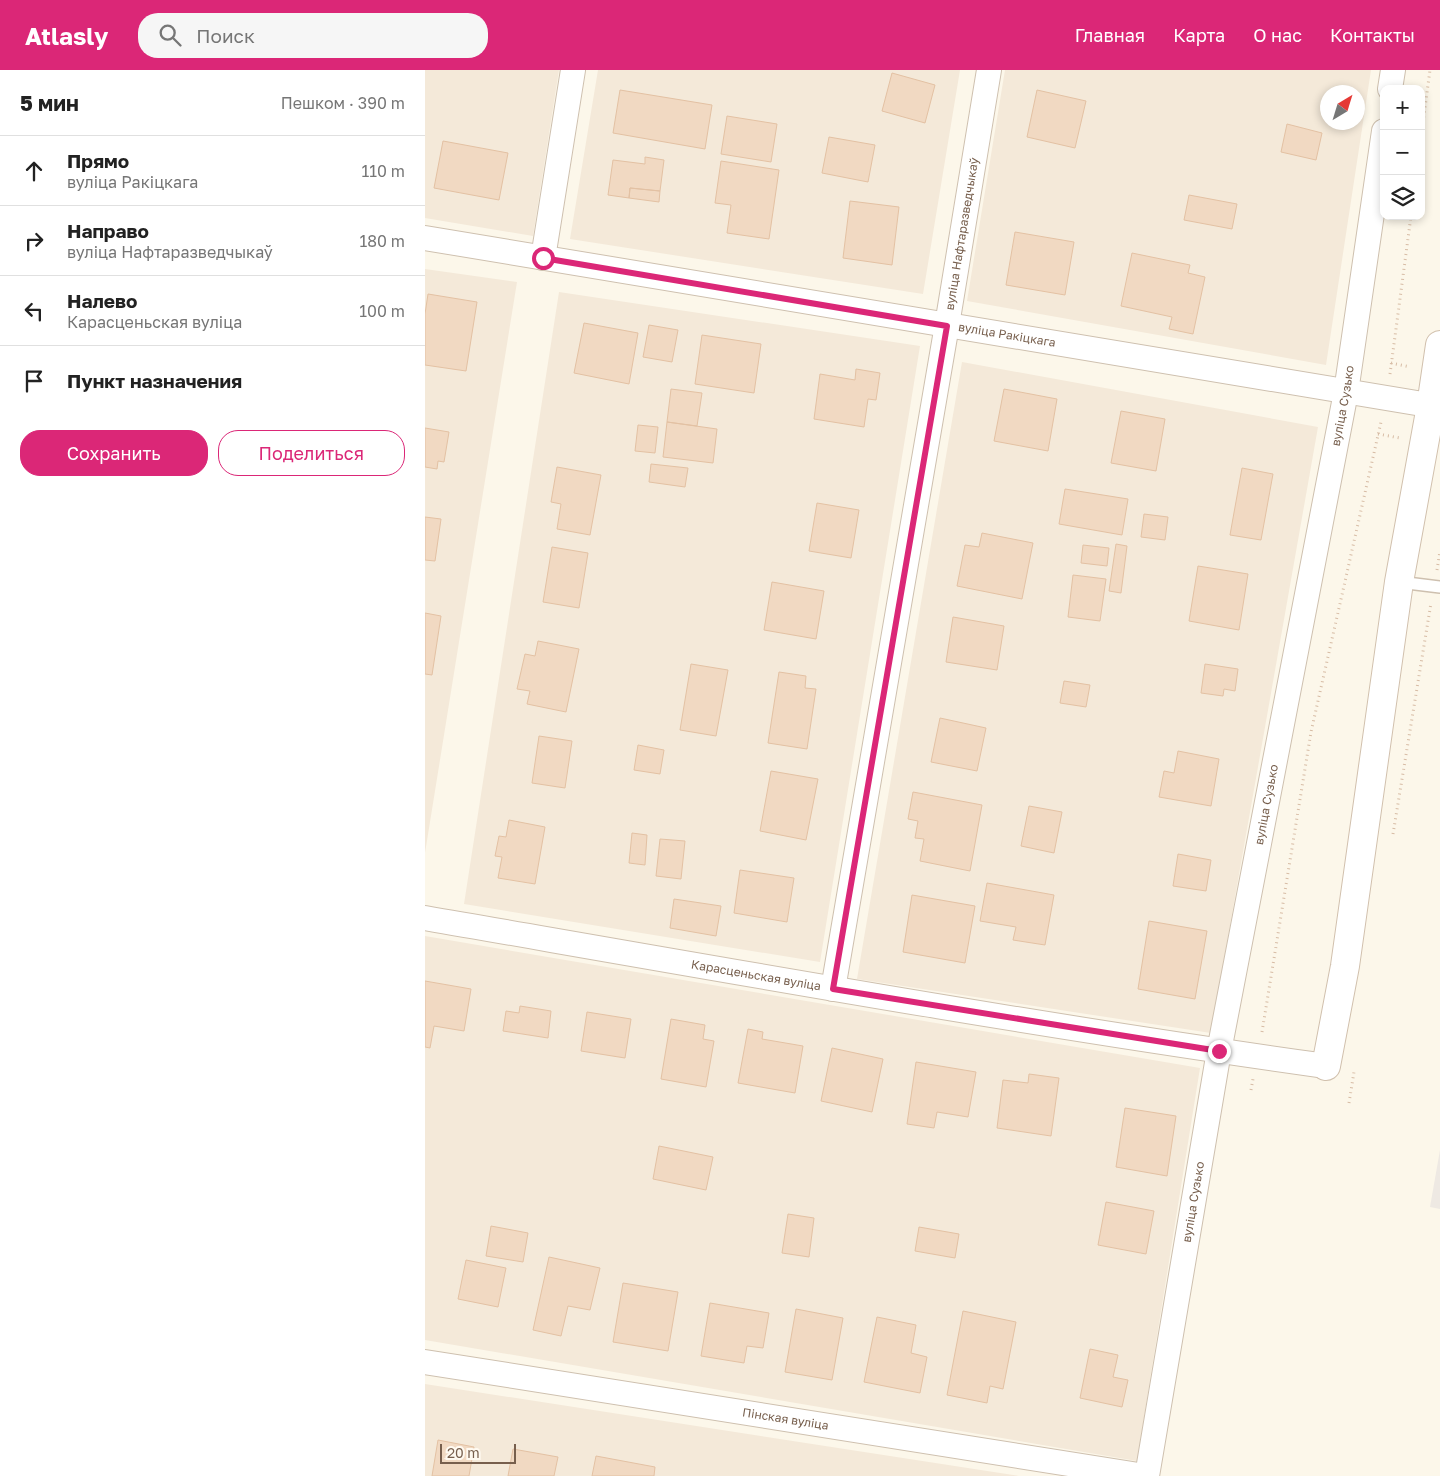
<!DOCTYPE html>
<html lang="ru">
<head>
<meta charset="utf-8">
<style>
	:root { --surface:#fff; --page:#f6f6f6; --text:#222; --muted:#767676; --line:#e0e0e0; --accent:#db2777 }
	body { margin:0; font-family:"Golos Text",sans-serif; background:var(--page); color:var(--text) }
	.controls { position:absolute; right:15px; top:15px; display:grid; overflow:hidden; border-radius:10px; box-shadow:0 2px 8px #0003 }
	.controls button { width:45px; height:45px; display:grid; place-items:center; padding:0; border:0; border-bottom:1px solid var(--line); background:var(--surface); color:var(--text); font:25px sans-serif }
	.compass { position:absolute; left:895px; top:15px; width:45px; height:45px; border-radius:50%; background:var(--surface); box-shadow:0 2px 8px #0003; rotate:38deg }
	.scale { position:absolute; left:15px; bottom:12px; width:76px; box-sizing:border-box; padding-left:5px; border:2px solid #775f4d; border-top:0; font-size:14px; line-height:18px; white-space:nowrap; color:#775f4d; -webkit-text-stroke:4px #fffaf1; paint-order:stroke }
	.stop { position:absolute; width:15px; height:15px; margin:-11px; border:4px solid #db2777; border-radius:50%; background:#fff }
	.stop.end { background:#db2777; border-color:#fff; box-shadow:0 1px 5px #0008 }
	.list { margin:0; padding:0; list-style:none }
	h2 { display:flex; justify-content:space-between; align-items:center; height:65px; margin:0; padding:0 20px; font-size:21px }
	h2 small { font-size:16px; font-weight:400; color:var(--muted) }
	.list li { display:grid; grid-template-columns:32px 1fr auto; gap:15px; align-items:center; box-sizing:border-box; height:70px; padding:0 20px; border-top:1px solid var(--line) }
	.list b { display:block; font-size:19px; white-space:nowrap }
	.list p { margin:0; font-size:16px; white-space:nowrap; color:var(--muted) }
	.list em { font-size:16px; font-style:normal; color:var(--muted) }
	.actions { display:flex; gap:10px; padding:15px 20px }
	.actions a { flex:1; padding:11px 0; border:1px solid var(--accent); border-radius:20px; text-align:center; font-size:18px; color:var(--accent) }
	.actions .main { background:var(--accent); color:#fff }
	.icon { flex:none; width:28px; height:28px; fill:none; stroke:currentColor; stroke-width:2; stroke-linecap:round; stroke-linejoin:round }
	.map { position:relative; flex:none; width:1015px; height:1406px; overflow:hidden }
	header { display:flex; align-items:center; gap:30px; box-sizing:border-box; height:70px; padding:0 25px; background:var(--accent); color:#fff }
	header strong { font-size:24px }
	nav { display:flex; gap:28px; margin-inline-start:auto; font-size:18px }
	.search { width:350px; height:45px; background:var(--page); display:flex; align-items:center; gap:12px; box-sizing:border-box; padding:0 18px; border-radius:20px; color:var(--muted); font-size:19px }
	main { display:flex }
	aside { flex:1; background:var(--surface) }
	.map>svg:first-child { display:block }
	.residential { fill:#f4e9d9; fill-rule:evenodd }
	.industrial { fill:#eee9e3 }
	.building { fill:#f1d9c2; stroke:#e3c1a3 }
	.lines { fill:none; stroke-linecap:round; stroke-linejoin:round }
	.lane-casing { stroke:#cec0af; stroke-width:14 }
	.street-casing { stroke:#cec0af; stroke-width:26 }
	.secondary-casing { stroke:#d1c0ad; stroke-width:30 }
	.path { stroke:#d7bca5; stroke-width:3; stroke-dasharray:1 4; stroke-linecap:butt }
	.lane { stroke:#fff; stroke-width:11 }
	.street { stroke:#fff; stroke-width:24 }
	.secondary { stroke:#fff; stroke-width:28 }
	.route { stroke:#db2777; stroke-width:6 }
	.labels { text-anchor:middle; stroke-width:4.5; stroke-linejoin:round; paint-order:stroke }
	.street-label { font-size:12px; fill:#775f4d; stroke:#fffaf1 }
</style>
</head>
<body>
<header>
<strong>Atlasly</strong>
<div class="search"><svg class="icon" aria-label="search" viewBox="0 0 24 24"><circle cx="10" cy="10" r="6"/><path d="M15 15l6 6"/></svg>Поиск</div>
<nav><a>Главная</a><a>Карта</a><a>О нас</a><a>Контакты</a></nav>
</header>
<main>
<aside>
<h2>5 мин<small>Пешком · 390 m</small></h2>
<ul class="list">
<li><svg class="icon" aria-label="ahead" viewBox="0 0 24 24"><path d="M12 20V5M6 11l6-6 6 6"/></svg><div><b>Прямо</b><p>вуліца Ракіцкага</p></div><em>110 m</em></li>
<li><svg class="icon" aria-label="right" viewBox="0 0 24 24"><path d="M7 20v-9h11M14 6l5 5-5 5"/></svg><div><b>Направо</b><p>вуліца Нафтаразведчыкаў</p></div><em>180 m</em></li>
<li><svg class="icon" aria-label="left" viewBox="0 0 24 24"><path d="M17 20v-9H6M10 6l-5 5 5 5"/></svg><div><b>Налево</b><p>Карасценьская вуліца</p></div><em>100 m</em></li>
<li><svg class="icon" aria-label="arrive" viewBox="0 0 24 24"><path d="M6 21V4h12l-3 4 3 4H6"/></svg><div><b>Пункт назначения</b></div></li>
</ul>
<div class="actions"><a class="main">Сохранить</a><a>Поделиться</a></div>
</aside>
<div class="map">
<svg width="1015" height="1406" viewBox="0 0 1015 1406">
	<rect width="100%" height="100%" fill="#fcf7ea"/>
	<path class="residential" d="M0 0H134L108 166 0 148Z
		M173 0H535L498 224 145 169Z
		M580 0H946L901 295 542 231ZM902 22H932V52H902Z
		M0 199 92 212 0 783Z
		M134 222 495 276 395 892 39 834Z
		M537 292 893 357 786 963 432 909Z
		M0 866 775 998 712 1391 0 1270Z
		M0 1314 594 1406H0Z"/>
	<path class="industrial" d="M1015 1080V1139L1005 1137Z"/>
	<path class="building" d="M467 3 510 15 500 53 457 41Z
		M195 20 287 35 280 79 188 63Z
		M612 20 661 31 650 78 602 67Z
		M302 46 352 54 346 92 296 84Z
		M862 54 897 63 891 90 856 82Z
		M404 67 450 75 443 112 397 103Z
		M18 71 83 83 74 130 9 118Z
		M220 87 239 90 235 121 205 118 204 128 183 125 188 90 220 94Z
		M296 91 354 100 344 169 302 163 306 135 290 133Z
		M205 118 235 121 234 132 204 128Z
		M764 125 812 134 807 159 759 150Z
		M425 131 474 137 467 195 418 188Z
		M590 162 649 172 640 225 581 215Z
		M707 183 765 195 763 203 780 207 768 264 744 259 747 247 696 236Z
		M3 224 52 232 41 301 0 295V244Z
		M159 253 213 263 204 314 149 303Z
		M224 255 253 260 247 292 218 287Z
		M277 265 336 274 329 323 270 314Z
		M431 299 455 303 451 330 443 329 439 357 389 349 395 304 430 310Z
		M246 319 277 323 272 356 242 352Z
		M579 319 632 329 623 381 569 371Z
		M696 341 740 349 731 401 686 393Z
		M242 352 292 359 288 393 238 387Z
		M213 355 233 357 230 383 210 381Z
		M0 358 24 362 19 392 13 391 12 399 0 397Z
		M226 394 263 398 260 417 224 412Z
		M132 397 176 405 165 465 132 459 136 434 126 432Z
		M817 398 848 404 836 470 805 465Z
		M640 419 703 429 697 465 634 454Z
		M392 433 434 440 426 488 384 481Z
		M719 444 743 447 740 470 716 467Z
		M0 447 16 449 10 491 0 490Z
		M557 463 608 473 597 529 532 516 540 475 554 477Z
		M691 474 702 476 696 523 684 521Z
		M658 475 684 478 682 496 656 493Z
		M127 477 163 483 154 538 118 532Z
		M773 496 823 504 814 560 764 551Z
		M648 505 681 509 675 551 643 547Z
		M347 512 399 521 391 569 339 560Z
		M0 543 16 546 7 605 0 604Z
		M528 547 579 556 572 600 521 592Z
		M113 571 154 579 141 642 102 634 105 621 92 619 100 584 110 586Z
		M266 594 303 600 291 666 255 660Z
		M780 594 813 599 810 621 799 619 798 626 776 623Z
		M354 602 381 606 380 618 391 619 382 679 343 673Z
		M639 611 665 615 661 637 635 633Z
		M515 648 561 658 552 701 506 692Z
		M114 666 147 671 140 718 107 713Z
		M213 675 239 680 235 704 209 700Z
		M753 681 794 689 786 736 734 727 739 701 749 703Z
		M346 701 393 709 381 770 335 761Z
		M488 722 557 735 545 801 495 791 499 769 490 768 493 751 483 749Z
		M604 736 637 742 629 783 596 776Z
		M84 750 120 757 110 814 73 808 77 787 70 786 74 766 81 767Z
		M207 763 222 765 220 795 204 793Z
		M235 769 260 771 256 809 231 806Z
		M753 784 786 790 781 821 748 816Z
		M315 800 369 808 362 852 309 843Z
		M562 813 629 825 620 875 588 870 591 857 555 851Z
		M487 825 550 836 540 893 478 882Z
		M249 829 296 836 291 866 245 858Z
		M724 851 782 861 770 929 713 919Z
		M0 911 46 919 39 961 9 956 5 978 0 977Z
		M95 936 126 941 123 968 78 961 81 941 94 943Z
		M162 942 206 949 200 988 156 981Z
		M246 949 280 955 278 969 289 971 281 1017 236 1009Z
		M323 959 338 962 337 969 378 976 370 1023 313 1013Z
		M407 978 458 989 447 1042 396 1031Z
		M491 992 551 1002 543 1047 512 1042 509 1058 482 1054Z
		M604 1004 634 1008 626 1066 572 1058 578 1010 603 1013Z
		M700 1038 751 1046 742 1106 691 1097Z
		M234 1076 288 1087 281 1120 228 1109Z
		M681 1132 729 1141 721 1184 673 1175Z
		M363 1144 389 1148 384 1187 357 1183Z
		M66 1156 103 1163 98 1192 61 1186Z
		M494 1157 534 1164 530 1188 490 1181Z
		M124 1187 175 1198 165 1240 143 1236 136 1266 108 1260Z
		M41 1190 81 1198 73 1237 33 1229Z
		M198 1213 253 1222 243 1281 188 1272Z
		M285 1233 344 1243 338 1278 322 1276 319 1293 276 1286Z
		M371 1239 418 1248 407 1310 360 1302Z
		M538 1241 591 1252 578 1319 565 1316 562 1333 522 1325Z
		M452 1247 491 1255 486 1283 502 1287 495 1323 439 1312Z
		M665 1279 693 1285 688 1307 703 1310 697 1337 655 1328Z
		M13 1370 49 1377 44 1406H7Z
		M88 1379 133 1387 129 1406H83Z
		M171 1386 230 1397 229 1406H167Z"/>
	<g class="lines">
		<g class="lane-casing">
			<path id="lane" d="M974 512 1015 517"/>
		</g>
		<g class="street-casing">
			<g id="street">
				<path d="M965 19 968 0"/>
				<path id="s1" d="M0 168 1015 337"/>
				<path d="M118 188 148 0"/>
				<path id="s2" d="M0 848C300 900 600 954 901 996"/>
				<path id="s3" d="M408 919 522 255 564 0"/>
				<path id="s4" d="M0 1292 720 1406"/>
				<path id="s5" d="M722 1406 794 981 921 322 959 61"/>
			</g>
		</g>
		<g class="secondary-casing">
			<path id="secondary" d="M901 996 920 896 974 512 1006 336 1015 275"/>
		</g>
		<path class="path" d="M996 67 1005 0
			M966 293 985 297
			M965 304 986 146
			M953 364 975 368
			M1012 500 1015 481
			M968 764 1006 533
			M837 962 886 662 956 352
			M826 1020 828 1009
			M924 1033 929 1002"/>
		<use href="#lane" class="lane"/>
		<use href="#street" class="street"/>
		<use href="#secondary" class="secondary"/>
	</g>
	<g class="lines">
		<path class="route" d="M118 188 522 256 408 919 794 981"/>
	</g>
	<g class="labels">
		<g class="street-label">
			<text dy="4" stroke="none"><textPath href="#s3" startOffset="766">вуліца Нафтаразведчыкаў</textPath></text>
			<text dy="4" stroke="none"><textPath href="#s1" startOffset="590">вуліца Ракіцкага</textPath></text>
			<text dy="4" stroke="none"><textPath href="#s5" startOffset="1088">вуліца Сузько</textPath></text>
			<text dy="4" stroke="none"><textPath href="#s5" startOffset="682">вуліца Сузько</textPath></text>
			<text dy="4" stroke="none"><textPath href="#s2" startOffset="336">Карасценьская вуліца</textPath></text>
			<text dy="4" stroke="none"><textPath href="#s5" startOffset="278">вуліца Сузько</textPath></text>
			<text dy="4" stroke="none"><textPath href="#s4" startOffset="365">Пінская вуліца</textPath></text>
		</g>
	</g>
</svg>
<div class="controls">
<button>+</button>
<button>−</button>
<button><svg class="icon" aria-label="layers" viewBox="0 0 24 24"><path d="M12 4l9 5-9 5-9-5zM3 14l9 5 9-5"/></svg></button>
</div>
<svg class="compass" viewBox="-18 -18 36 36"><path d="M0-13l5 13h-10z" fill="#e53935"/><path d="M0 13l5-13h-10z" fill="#767676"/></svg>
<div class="scale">20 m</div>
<div class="stop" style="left:118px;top:188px"></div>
<div class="stop end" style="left:794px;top:981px"></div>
</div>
</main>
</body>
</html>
